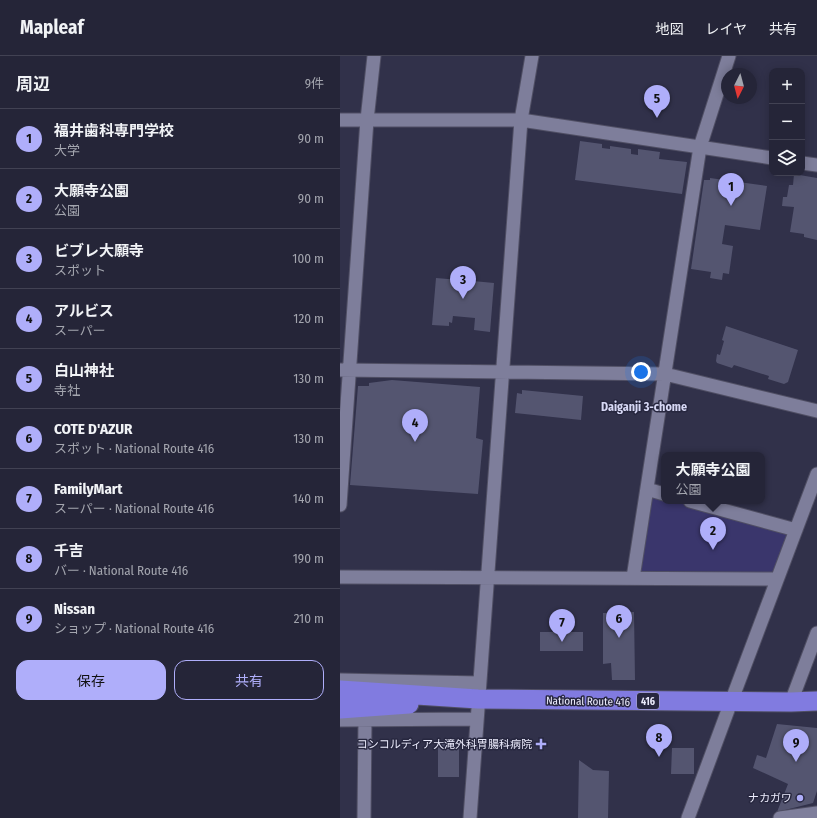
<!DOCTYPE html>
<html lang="ja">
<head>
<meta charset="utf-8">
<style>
	:root { --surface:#252538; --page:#313143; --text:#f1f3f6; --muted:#a3a5ae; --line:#424253; --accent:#afaefa }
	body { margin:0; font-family:"Fira Sans Condensed","Noto Sans JP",sans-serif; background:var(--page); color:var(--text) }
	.controls { position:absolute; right:12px; top:12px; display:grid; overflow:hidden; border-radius:8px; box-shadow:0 2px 10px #0003 }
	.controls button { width:36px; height:36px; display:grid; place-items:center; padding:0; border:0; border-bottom:1px solid var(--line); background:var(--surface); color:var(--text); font:20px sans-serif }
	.compass { position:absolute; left:381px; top:12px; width:36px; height:36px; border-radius:50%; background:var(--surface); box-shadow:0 2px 10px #0003; rotate:186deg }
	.you { position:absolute; left:301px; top:316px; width:14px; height:14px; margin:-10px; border:3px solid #fff; border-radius:50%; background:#1a73e8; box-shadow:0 0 0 6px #1a73e833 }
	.badge { display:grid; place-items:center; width:26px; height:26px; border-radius:50%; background:var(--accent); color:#111; font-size:13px; font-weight:700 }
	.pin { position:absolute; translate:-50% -33px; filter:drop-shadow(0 1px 2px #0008) }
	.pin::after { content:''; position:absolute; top:21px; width:14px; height:12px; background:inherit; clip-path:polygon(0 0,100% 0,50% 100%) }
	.popup { position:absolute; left:321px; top:396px; width:104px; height:52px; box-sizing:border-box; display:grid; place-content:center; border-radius:8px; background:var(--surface); filter:drop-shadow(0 1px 3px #0005); font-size:13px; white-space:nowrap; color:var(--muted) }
	.popup b { font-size:15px; color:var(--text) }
	.popup::after { content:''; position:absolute; left:50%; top:100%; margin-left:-8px; border:8px solid transparent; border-top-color:var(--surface) }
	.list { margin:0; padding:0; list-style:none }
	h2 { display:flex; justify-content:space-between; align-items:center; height:52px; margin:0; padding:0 16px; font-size:17px }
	h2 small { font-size:13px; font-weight:400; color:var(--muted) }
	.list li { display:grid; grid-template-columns:26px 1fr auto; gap:12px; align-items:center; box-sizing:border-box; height:60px; padding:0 16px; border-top:1px solid var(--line) }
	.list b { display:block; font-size:15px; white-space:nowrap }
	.list p { margin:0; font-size:13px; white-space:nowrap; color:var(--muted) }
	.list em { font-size:13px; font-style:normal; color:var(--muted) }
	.actions { display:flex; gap:8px; padding:12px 16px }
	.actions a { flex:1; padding:9px 0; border:1px solid var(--accent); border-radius:12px; text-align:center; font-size:14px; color:var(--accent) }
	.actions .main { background:var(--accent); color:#111 }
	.icon { flex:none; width:22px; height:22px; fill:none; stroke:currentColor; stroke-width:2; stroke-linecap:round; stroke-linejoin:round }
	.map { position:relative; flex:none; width:477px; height:762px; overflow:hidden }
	header { display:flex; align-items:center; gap:24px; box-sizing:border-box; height:56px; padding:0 20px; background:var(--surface); border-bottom:1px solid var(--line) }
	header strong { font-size:19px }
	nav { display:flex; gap:22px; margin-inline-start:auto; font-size:14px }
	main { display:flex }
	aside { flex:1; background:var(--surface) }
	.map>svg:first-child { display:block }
	.green { fill:#3a366c }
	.building { fill:#545570 }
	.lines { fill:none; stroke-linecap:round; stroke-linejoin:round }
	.minor-casing { stroke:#504f64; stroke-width:15 }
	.highway-casing { stroke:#504f64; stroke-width:21 }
	.minor { stroke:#7e7e9b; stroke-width:13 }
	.highway { stroke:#817be0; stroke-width:19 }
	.poi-dot { fill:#afaefa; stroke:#27273f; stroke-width:1.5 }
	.labels { text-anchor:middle; stroke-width:3; stroke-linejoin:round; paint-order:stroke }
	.shield { fill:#27273f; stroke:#b0b0c3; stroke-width:1 }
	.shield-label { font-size:10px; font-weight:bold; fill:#ebebfc }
	.street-label { font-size:11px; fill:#ebebfc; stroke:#27273f }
	.poi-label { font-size:11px; fill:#ebebfc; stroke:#27273f; text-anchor:end }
	.neighbourhood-label { font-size:12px; font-weight:bold; fill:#d7d8f5; stroke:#27273f }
</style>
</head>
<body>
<header>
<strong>Mapleaf</strong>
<nav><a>地図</a><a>レイヤ</a><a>共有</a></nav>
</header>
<main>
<aside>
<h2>周辺<small>9件</small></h2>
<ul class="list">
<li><span class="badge">1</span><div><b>福井歯科専門学校</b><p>大学</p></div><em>90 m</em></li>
<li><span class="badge">2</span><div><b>大願寺公園</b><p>公園</p></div><em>90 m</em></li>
<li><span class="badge">3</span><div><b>ビブレ大願寺</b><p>スポット</p></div><em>100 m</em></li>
<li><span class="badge">4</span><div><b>アルビス</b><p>スーパー</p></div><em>120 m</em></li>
<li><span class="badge">5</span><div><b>白山神社</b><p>寺社</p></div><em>130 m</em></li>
<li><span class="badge">6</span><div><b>COTE D'AZUR</b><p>スポット · National Route 416</p></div><em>130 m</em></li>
<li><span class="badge">7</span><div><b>FamilyMart</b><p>スーパー · National Route 416</p></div><em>140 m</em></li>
<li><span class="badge">8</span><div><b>千吉</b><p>バー · National Route 416</p></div><em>190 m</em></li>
<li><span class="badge">9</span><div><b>Nissan</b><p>ショップ · National Route 416</p></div><em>210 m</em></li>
</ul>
<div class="actions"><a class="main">保存</a><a>共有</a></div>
</aside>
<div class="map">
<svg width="477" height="762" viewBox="0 0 477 762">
	<rect width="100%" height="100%" fill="#31314a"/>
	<path class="green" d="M309 436 324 440V445H342L452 476 436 520 303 519 297 511Z"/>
	<path class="building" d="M240 85 262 88V92L270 93V90L291 93V98L298 99V93L320 96 319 103 347 106 342 138 235 124Z
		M454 118 477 122V184L464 181V178L450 176 454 151 442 150 443 141H447L449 129H453Z
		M370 122 427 130 420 174 385 169 382 188 393 190 389 218 383 217 382 224 370 222 371 216 351 213 364 124H370Z
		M120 220 133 221V225L154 227 150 276 134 274 135 262 113 260 112 267 109 266V270L92 269 96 222 120 224Z
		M386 270 458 294 448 326 444 328 428 323 429 320 394 309 392 312 377 307 376 305 377 298 380 299 384 285 382 284Z
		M52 324 140 331 136 382 143 384 138 438 10 429 18 330H29V327Z
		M182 334 243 340 241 364 175 357 177 337 182 338Z
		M294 556 295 624H272L271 607 263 608V557Z
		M200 576H243V595H200Z
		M437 668 477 672V735L473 747 437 756 448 728 413 712 417 699 426 702Z
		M98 686H119V721H98Z
		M332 692H354V718H331Z
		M239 704 253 714 269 715 268 762H238Z"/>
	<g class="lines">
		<g class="minor-casing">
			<path id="minor" d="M0 64H181L432 102
				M462 107 477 109
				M0 314 325 318 477 355
				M307 433 324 438
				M350 445 456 474
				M0 449 27 64 34 0
				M0 521 437 523
				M293 522 360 91 389 0
				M0 624 139 627
				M451 646 477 577
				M0 664 137 663
				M24 762 25 664
				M130 762 181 64 192 0
				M348 762 391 646 477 418
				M440 762 477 757"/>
		</g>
		<g class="highway-casing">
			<path id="highway" d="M0 634 138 643 451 646 477 645
				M0 653 69 648"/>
		</g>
		<use href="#minor" class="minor"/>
		<use href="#highway" class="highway"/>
	</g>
	<g class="poi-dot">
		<path d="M199 682h4v4h4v4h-4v4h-4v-4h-4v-4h4z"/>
		<circle cx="460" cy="742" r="4"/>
	</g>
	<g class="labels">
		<rect class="shield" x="297" y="637" width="22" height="16" rx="3"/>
		<g class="shield-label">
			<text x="308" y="649">416</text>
		</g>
		<g class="street-label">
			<text transform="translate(248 645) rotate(1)" y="4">National Route 416</text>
		</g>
		<g class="poi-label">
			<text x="192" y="692">コンコルディア大滝外科胃腸科病院</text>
			<text x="452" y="746">ナカガワ</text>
		</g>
		<g class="neighbourhood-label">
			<text x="304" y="355">Daiganji 3-chome</text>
		</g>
	</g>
</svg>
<div class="controls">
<button>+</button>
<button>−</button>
<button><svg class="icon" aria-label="layers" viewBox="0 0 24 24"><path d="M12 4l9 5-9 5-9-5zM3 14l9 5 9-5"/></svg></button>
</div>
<svg class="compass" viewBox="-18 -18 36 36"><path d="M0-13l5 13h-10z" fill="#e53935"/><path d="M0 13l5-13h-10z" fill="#a3a5ae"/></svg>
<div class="you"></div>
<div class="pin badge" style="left:391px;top:150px">1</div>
<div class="pin badge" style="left:373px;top:494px">2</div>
<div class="popup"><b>大願寺公園</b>公園</div>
<div class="pin badge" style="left:123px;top:243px">3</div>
<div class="pin badge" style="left:75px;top:386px">4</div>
<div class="pin badge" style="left:317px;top:62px">5</div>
<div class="pin badge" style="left:279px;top:582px">6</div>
<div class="pin badge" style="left:222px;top:586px">7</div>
<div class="pin badge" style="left:319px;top:701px">8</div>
<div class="pin badge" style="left:456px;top:706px">9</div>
</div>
</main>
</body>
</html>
